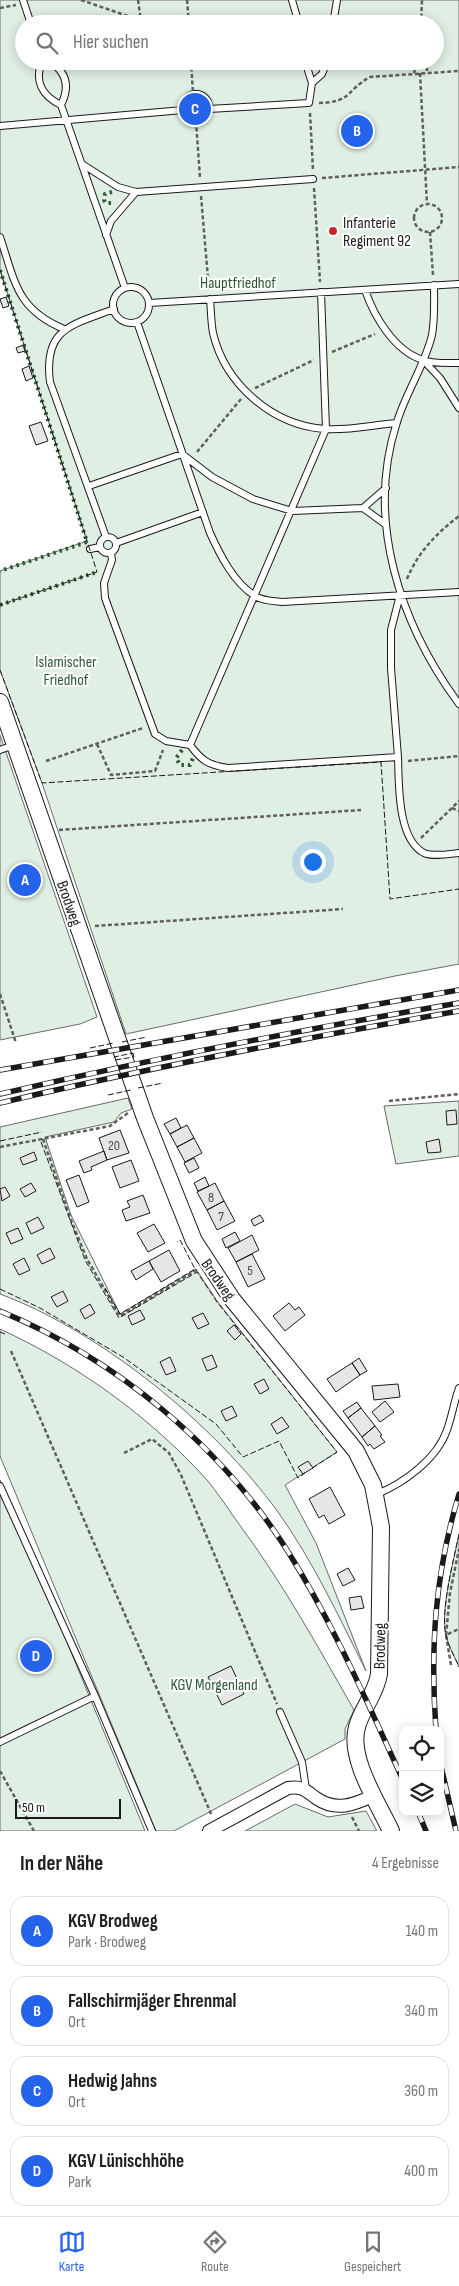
<!DOCTYPE html>
<html lang="de">
<head>
<meta charset="utf-8">
<style>
	:root { --surface:#fff; --page:#f2f2f2; --text:#202124; --muted:#757577; --line:#e0e0e0; --accent:#2563eb }
	body { margin:0; font-family:"Sofia Sans Condensed",sans-serif; background:var(--page); color:var(--text) }
	.controls { position:absolute; right:15px; bottom:15px; display:grid; overflow:hidden; border-radius:10px; box-shadow:0 2px 12px #0003 }
	.controls button { width:45px; height:45px; display:grid; place-items:center; padding:0; border:0; border-bottom:1px solid var(--line); background:var(--surface); color:var(--text); font:25px sans-serif }
	.scale { position:absolute; left:15px; bottom:12px; width:106px; box-sizing:border-box; padding-left:5px; border:2px solid #1a1a1a; border-top:0; font-size:14px; line-height:18px; white-space:nowrap; color:#1a1a1a; -webkit-text-stroke:4px #fff; paint-order:stroke }
	.you { position:absolute; left:312px; top:861px; width:18px; height:18px; margin:-12px; border:4px solid #fff; border-radius:50%; background:#1a73e8; box-shadow:0 0 0 8px #1a73e833 }
	.badge { display:grid; place-items:center; width:32px; height:32px; border-radius:50%; background:var(--accent); color:#fff; font-size:16px; font-weight:700 }
	.pin { position:absolute; translate:-50% -50%; border:2px solid #fff; box-shadow:0 1px 5px #0006 }
	.list { margin:0; padding:0; list-style:none }
	h2 { display:flex; justify-content:space-between; align-items:center; height:65px; margin:0; padding:0 20px; font-size:21px }
	h2 small { font-size:16px; font-weight:400; color:var(--muted) }
	.list li { display:grid; grid-template-columns:32px 1fr auto; gap:15px; align-items:center; box-sizing:border-box; height:70px; margin:0 10px 10px; padding:0 10px; border:1px solid var(--line); border-radius:15px }
	.list b { display:block; font-size:19px; white-space:nowrap }
	.list p { margin:0; font-size:16px; white-space:nowrap; color:var(--muted) }
	.list em { font-size:16px; font-style:normal; color:var(--muted) }
	.icon { flex:none; width:28px; height:28px; fill:none; stroke:currentColor; stroke-width:2; stroke-linecap:round; stroke-linejoin:round }
	.map { position:relative; flex:none; width:459px; height:1831px; overflow:hidden }
	.search { position:absolute; background:var(--surface); box-shadow:0 2px 12px #0003; left:15px; right:15px; top:15px; height:55px; display:flex; align-items:center; gap:12px; box-sizing:border-box; padding:0 18px; border-radius:28px; color:var(--muted); font-size:19px }
	.sheet { height:385px; background:var(--surface) }
	nav { display:flex; justify-content:space-around; align-items:center; box-sizing:border-box; height:70px; border-top:1px solid var(--line); background:var(--surface); font-size:14px; color:var(--muted) }
	nav a { display:grid; justify-items:center; gap:2px }
	nav .on { color:var(--accent) }
	.map>svg:first-child { display:block }
	.green { fill:#e0efe3; stroke:#6a6a6a; fill-rule:evenodd }
	.building { fill:#e6e6e6; stroke:#1a1a1a }
	.lines { fill:none; stroke-linecap:round; stroke-linejoin:round }
	.service-casing { stroke:#1a1a1a; stroke-width:8 }
	.minor-casing { stroke:#1a1a1a; stroke-width:14 }
	.tertiary-casing { stroke:#1a1a1a; stroke-width:18 }
	.path { stroke:#5f5f5f; stroke-width:2.5; stroke-dasharray:4 2.5; stroke-linecap:butt }
	.service { stroke:#fff; stroke-width:6 }
	.minor { stroke:#fff; stroke-width:12 }
	.tertiary { stroke:#fff; stroke-width:16 }
	.rail-casing { stroke:#1a1a1a; stroke-width:5.5 }
	.rail { stroke:#fff; stroke-width:4; stroke-dasharray:11; stroke-linecap:butt }
	.hedge { stroke:#2b5a34; stroke-width:4; stroke-dasharray:2.5 4; stroke-linecap:butt }
	.fence { stroke:#1a1a1a; stroke-width:1; stroke-dasharray:6 2.5; stroke-linecap:butt }
	.poi-dot { fill:#c62828; stroke:#fff; stroke-width:2 }
	.labels { text-anchor:middle; stroke-width:4; stroke-linejoin:round; paint-order:stroke }
	.number-label { font-size:14px; fill:#4d4d4d }
	.poi-label { font-size:16px; fill:#1a1a1a; stroke:#fff; text-anchor:start }
	.park-label { font-size:16px; fill:#2b5a34; stroke:#fff }
	.street-label { font-size:16px; fill:#1a1a1a; stroke:#fff }
</style>
</head>
<body>
<div class="map">
<svg width="459" height="1831" viewBox="0 0 459 1831">
	<rect width="100%" height="100%" fill="#fff"/>
	<path class="green" d="M0 0H459V964L395 976 126 1034 42 783 0 670V571L87 541 0 270ZM24 24H435V61H24Z
		M0 735 97 1017 80 1024 0 1040Z
		M128 1098 132 1109 121 1113 114 1122 45 1137 71 1215 120 1314 196 1269 217 1301 337 1452 285 1485 316 1543 366 1671C339 1617 313 1561 278 1512 214 1424 102 1332 0 1294V1127Z
		M459 1101V1156L396 1164 384 1106Z
		M0 1329C78 1365 149 1416 207 1480 217 1492 227 1507 236 1520 281 1580 317 1645 354 1710L345 1729V1739L174 1831H156L0 1456Z
		M0 1480 145 1831H0Z
		M459 1534V1667C455 1657 448 1646 446 1635 440 1611 454 1559 459 1534Z
		M295 1804 328 1817 366 1811 377 1831H245Z"/>
	<path class="building" d="M6 297 9 306 3 308 0 299Z
		M23 345 25 351 18 353 16 348Z
		M29 366 33 378 26 381 22 369Z
		M41 422 48 441 36 445 29 426Z
		M456 1110 457 1124 447 1125 446 1111Z
		M176 1118 181 1128 170 1134 164 1124Z
		M187 1125 194 1138 177 1147 170 1134Z
		M120 1130 129 1153 107 1160 99 1138Z
		M194 1138 202 1153 185 1162 177 1147Z
		M439 1139 441 1152 428 1153 426 1142Z
		M104 1151 107 1160 91 1167 92 1170 84 1173 79 1161Z
		M34 1152 37 1160 23 1165 20 1158Z
		M194 1158 199 1168 189 1173 184 1163Z
		M131 1160 139 1181 120 1188 112 1167Z
		M79 1175 89 1202 77 1207 66 1180Z
		M205 1177 209 1186 198 1191 194 1183Z
		M31 1183 36 1191 25 1197 20 1189Z
		M215 1183 224 1201 207 1210 197 1192Z
		M5 1187 10 1196 2 1201 0 1189Z
		M143 1195 150 1213 126 1221 122 1210 130 1207 127 1201Z
		M224 1201 235 1221 217 1230 207 1210Z
		M260 1215 264 1221 254 1226 251 1220Z
		M38 1217 44 1228 31 1234 26 1223Z
		M154 1224 165 1243 148 1252 137 1233Z
		M18 1228 23 1239 11 1244 6 1233Z
		M235 1232 240 1241 226 1248 222 1239Z
		M252 1235 259 1250 236 1262 228 1248Z
		M50 1248 55 1258 42 1264 37 1255Z
		M169 1250 180 1271 161 1282 149 1261Z
		M252 1254 265 1279 248 1287 236 1262Z
		M24 1258 30 1270 19 1275 13 1264Z
		M149 1261 153 1269 136 1280 131 1271Z
		M63 1291 68 1301 57 1307 51 1297Z
		M289 1303 295 1310 299 1307 305 1315 285 1331 273 1316Z
		M90 1304 95 1313 85 1319 80 1310Z
		M140 1310 145 1319 132 1325 128 1316Z
		M203 1313 209 1324 198 1329 192 1318Z
		M234 1325 241 1334 235 1340 227 1331Z
		M212 1355 217 1367 207 1371 202 1359Z
		M170 1357 176 1371 166 1375 160 1362Z
		M359 1358 367 1371 360 1375 352 1363Z
		M352 1363 360 1375 336 1392 327 1379Z
		M264 1379 269 1389 260 1394 254 1384Z
		M398 1384 400 1397 374 1400 372 1386Z
		M385 1401 394 1412 380 1422 372 1412Z
		M357 1402 361 1408 348 1418 343 1411Z
		M232 1406 237 1416 226 1421 221 1411Z
		M361 1408 375 1426 362 1437 348 1418Z
		M282 1417 289 1427 277 1434 271 1424Z
		M375 1426 382 1435 380 1436 385 1442 374 1449 370 1444 368 1446 362 1437Z
		M308 1461 313 1468 303 1474 298 1467Z
		M330 1487 345 1515 329 1524 324 1515 319 1518 309 1499Z
		M348 1568 355 1580 343 1586 337 1574Z
		M361 1596 364 1608 351 1610 349 1598Z
		M231 1666 244 1694 222 1705 208 1677Z"/>
	<g class="lines">
		<g class="service-casing">
			<path id="service" d="M23 0 31 24
				M292 0 299 24
				M333 24 337 0
				M42 61C34 81 42 96 61 105
				M49 61C67 72 70 87 61 105L125 288
				M312 83 322 74 327 61
				M183 107a13 13 0 1 1 26 0a13 13 0 1 1-26 0Z
				M209 109 309 103 312 83 305 61
				M0 126 183 110
				M82 164 118 187 136 192 313 179
				M106 235 111 221 136 192
				M0 237C15 281 16 309 64 329
				M434 285C434 301 435 319 432 335 425 365 406 392 397 422 365 520 400 624 459 704
				M113 305a18 18 0 1 1 36 0a18 18 0 1 1-36 0Z
				M365 290C374 316 394 351 423 360 434 364 448 363 459 363
				M321 292 326 429 190 745C202 761 208 765 228 768L398 757C399 783 397 839 424 853 433 857 449 854 459 853
				M210 299C211 310 211 322 213 333 225 384 272 425 324 429 347 431 373 425 396 423
				M149 303 459 284
				M137 322 210 533C220 555 234 583 255 596 263 601 273 601 282 602L459 592
				M423 360 440 378 459 408
				M89 486 182 454 212 477 253 499 292 511 363 508 386 488
				M363 508 385 524
				M100 545a8 8 0 1 1 16 0a8 8 0 1 1-16 0Z
				M106 537 50 382C43 328 72 325 114 309
				M116 543 203 512
				M90 549 100 547
				M111 553 112 560 104 583 105 598 155 734 166 741 190 745
				M0 750 14 745
				M398 757 391 668V630L400 595
				M0 1486 95 1696 152 1831
				M377 1494C404 1483 437 1459 447 1430 452 1416 454 1402 459 1388
				M280 1712 302 1762 306 1789
				M0 1742 95 1696"/>
		</g>
		<g class="minor-casing">
			<path id="minor" d="M209 1831 288 1788C302 1786 305 1790 316 1798 336 1812 354 1805 374 1795"/>
		</g>
		<g class="tertiary-casing">
			<path id="tertiary" d="M0 702 145 1118 194 1241 232 1299 356 1451 373 1485 381 1527 379 1674C376 1694 362 1708 357 1727 348 1758 378 1803 391 1831"/>
		</g>
		<path class="path" d="M81 0 151 24
			M138 0 141 21
			M187 0 189 24
			M0 8 16 5
			M421 24 422 0
			M191 61 193 94
			M414 73 416 65 420 64 427 68V73
			M420 73 427 204
			M319 103C353 102 346 90 370 77L459 71
			M310 113 313 170
			M196 121 200 178
			M322 178 459 167
			M314 188 320 282
			M201 196 209 290
			M414 218a14 14 0 1 1 28 0a14 14 0 1 1-28 0Z
			M430 232 433 275
			M332 352 375 334
			M255 388 314 360
			M197 452 241 399
			M407 579C418 552 436 534 459 516
			M97 744 111 775 155 771 163 750
			M46 761 143 728
			M408 761 459 756
			M452 808 459 811
			M59 830 361 810
			M421 838 459 801
			M95 926 343 909
			M0 994 16 1043
			M389 1101 459 1094
			M43 1139 71 1220 87 1259 120 1316 197 1270
			M0 1147 110 1126 128 1113
			M11 1351 212 1816
			M124 1453 152 1439 169 1453 181 1475 277 1704
			M446 1635 450 1593 459 1549
			M451 1665 446 1635 459 1629
			M0 1771 34 1831
			M352 1817 359 1831"/>
		<use href="#service" class="service"/>
		<use href="#minor" class="minor"/>
		<use href="#tertiary" class="tertiary"/>
		<g class="rail-casing">
			<path id="rail" d="M0 1070 459 990
				M0 1094C152 1059 305 1029 459 1003
				M0 1103C152 1067 305 1038 459 1011
				M0 1311C116 1359 219 1444 287 1550 333 1623 367 1702 403 1780
				M436 1730C430 1647 435 1574 459 1494
				M440 1762 456 1831
				M418 1812 426 1831"/>
		</g>
		<use href="#rail" class="rail"/>
		<path class="hedge" d="M112 192 105 194 104 200 106 203H113
			M0 270 87 542 0 571
			M0 605 97 572
			M182 750 176 758 180 765H190L193 758"/>
		<path class="fence" d="M0 270 97 572 0 605
			M0 670 42 783 381 762 390 899 459 889
			M122 1042 147 1037
			M90 1048 114 1043
			M133 1053 134 1057 115 1060 114 1057Z
			M138 1088 163 1083
			M108 1095 131 1090
			M0 1141 42 1132
			M41 1142 85 1260 119 1318 197 1272 217 1302 337 1452 311 1469
			M105 1288 120 1314 195 1269 180 1240 177 1242
			M0 1289 40 1308 123 1357 216 1424 243 1457 279 1441 298 1478 305 1473
			M0 1332 5 1334
			M459 1534C454 1559 440 1611 446 1635 448 1646 455 1657 459 1667"/>
	</g>
	<circle class="poi-dot" cx="333" cy="231" r="5"/>
	<g class="labels">
		<g class="number-label">
			<text x="114" y="1150">20</text>
			<text x="211" y="1202">8</text>
			<text x="221" y="1221">7</text>
			<text x="250" y="1275">5</text>
		</g>
		<g class="poi-label">
			<text x="343" y="228">Infanterie<tspan x="343" dy="18">Regiment 92</tspan></text>
		</g>
		<g class="park-label">
			<text x="238" y="288">Hauptfriedhof</text>
			<text x="66" y="667">Islamischer<tspan x="66" dy="18">Friedhof</tspan></text>
			<text x="214" y="1690">KGV Morgenland</text>
		</g>
		<g class="street-label">
			<text transform="translate(70 903) rotate(71)" y="6">Brodweg</text>
			<text transform="translate(219 1279) rotate(55)" y="6">Brodweg</text>
			<text transform="translate(379 1646) rotate(-89)" y="6">Brodweg</text>
		</g>
	</g>
</svg>
<div class="controls">
<button><svg class="icon" aria-label="locate" viewBox="0 0 24 24"><circle cx="12" cy="12" r="6"/><path d="M12 2v4M12 18v4M2 12h4M18 12h4"/></svg></button>
<button><svg class="icon" aria-label="layers" viewBox="0 0 24 24"><path d="M12 4l9 5-9 5-9-5zM3 14l9 5 9-5"/></svg></button>
</div>
<div class="scale">50 m</div>
<div class="you"></div>
<div class="pin badge" style="left:25px;top:880px">A</div>
<div class="pin badge" style="left:357px;top:131px">B</div>
<div class="pin badge" style="left:195px;top:109px">C</div>
<div class="pin badge" style="left:36px;top:1656px">D</div>
<div class="search"><svg class="icon" aria-label="search" viewBox="0 0 24 24"><circle cx="10" cy="10" r="6"/><path d="M15 15l6 6"/></svg>Hier suchen</div>
</div>
<section class="sheet">
<h2>In der Nähe<small>4 Ergebnisse</small></h2>
<ul class="list">
<li><span class="badge">A</span><div><b>KGV Brodweg</b><p>Park · Brodweg</p></div><em>140 m</em></li>
<li><span class="badge">B</span><div><b>Fallschirmjäger Ehrenmal</b><p>Ort</p></div><em>340 m</em></li>
<li><span class="badge">C</span><div><b>Hedwig Jahns</b><p>Ort</p></div><em>360 m</em></li>
<li><span class="badge">D</span><div><b>KGV Lünischhöhe</b><p>Park</p></div><em>400 m</em></li>
</ul>
</section>
<nav>
<a class="on"><svg class="icon" aria-label="map" viewBox="0 0 24 24"><path d="M3 6l6-2 6 2 6-2v14l-6 2-6-2-6 2zM9 4v14M15 6v14"/></svg>Karte</a>
<a><svg class="icon" aria-label="directions" viewBox="0 0 24 24"><path d="M12 3l9 9-9 9-9-9zM9 14v-3h6M13 9l2 2-2 2"/></svg>Route</a>
<a><svg class="icon" aria-label="saved" viewBox="0 0 24 24"><path d="M7 4h10v16l-5-4-5 4z"/></svg>Gespeichert</a>
</nav>
</body>
</html>
